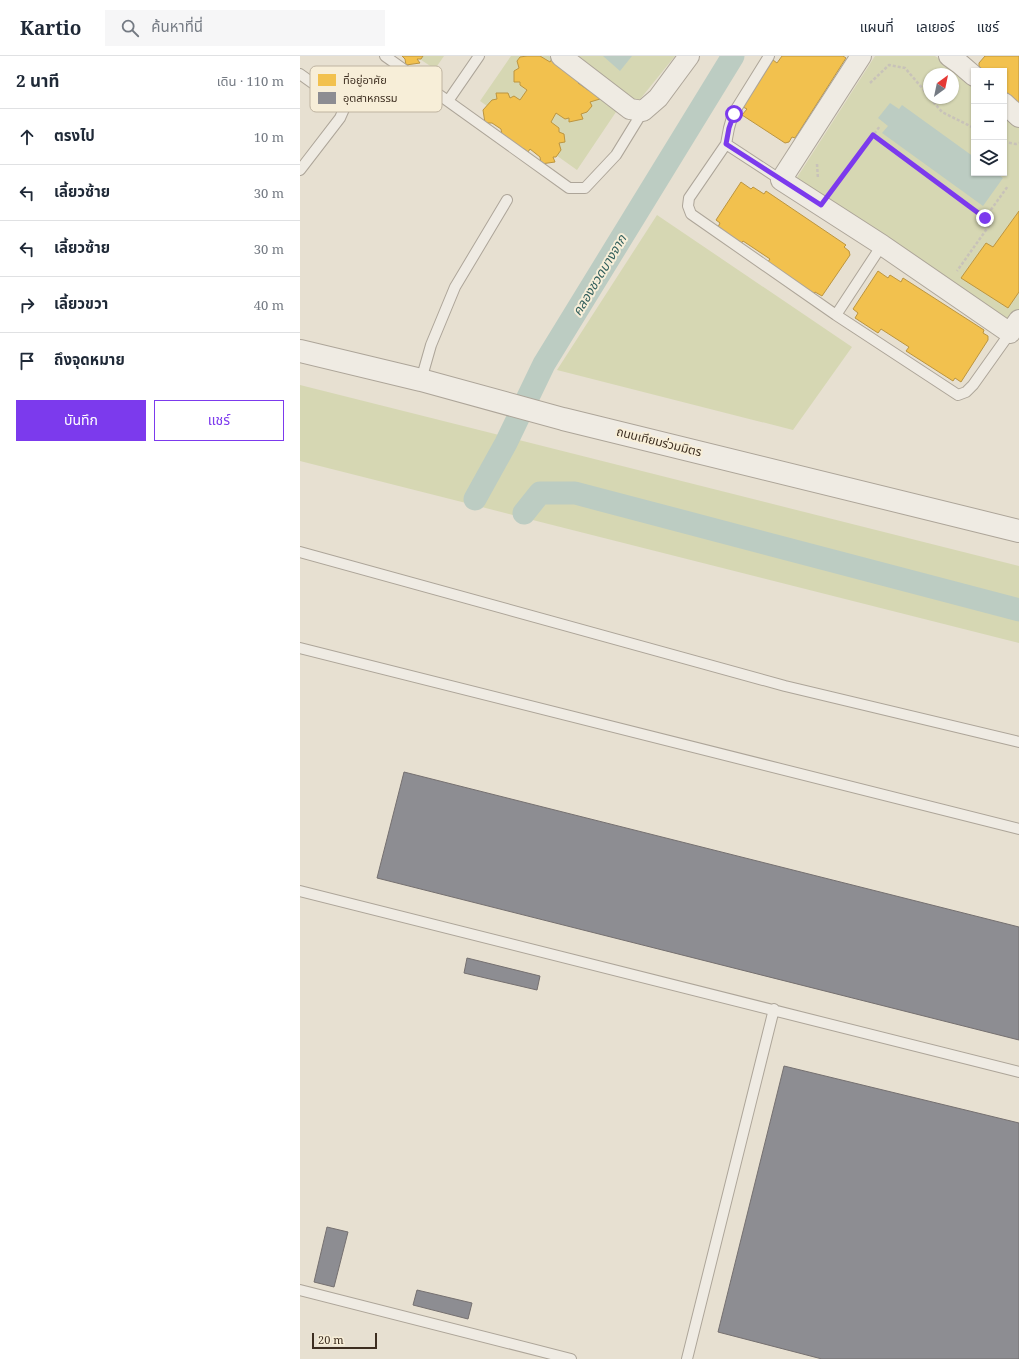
<!DOCTYPE html>
<html lang="th">
<head>
<meta charset="utf-8">
<style>
	:root { --surface:#fff; --page:#f6f6f7; --text:#1f2937; --muted:#747a83; --line:#e0e1e3; --accent:#7c3aed }
	body { margin:0; font-family:"Noto Serif","Noto Sans Thai",serif; background:var(--page); color:var(--text) }
	.controls { position:absolute; right:12px; top:12px; display:grid; overflow:hidden; border-radius:0px; box-shadow:0 1px 3px #0004 }
	.controls button { width:36px; height:36px; display:grid; place-items:center; padding:0; border:0; border-bottom:1px solid var(--line); background:var(--surface); color:var(--text); font:20px sans-serif }
	.compass { position:absolute; left:623px; top:12px; width:36px; height:36px; border-radius:50%; background:var(--surface); box-shadow:0 1px 3px #0004; rotate:33deg }
	.scale { position:absolute; left:12px; bottom:10px; width:65px; box-sizing:border-box; padding-left:4px; border:2px solid #3d2e20; border-top:0; font-size:11px; line-height:14px; white-space:nowrap; color:#3d2e20; -webkit-text-stroke:3px #f7eed8; paint-order:stroke }
	.stop { position:absolute; width:12px; height:12px; margin:-9px; border:3px solid #7c3aed; border-radius:50%; background:#fff }
	.stop.end { background:#7c3aed; border-color:#fff; box-shadow:0 1px 4px #0008 }
	.list { margin:0; padding:0; list-style:none }
	h2 { display:flex; justify-content:space-between; align-items:center; height:52px; margin:0; padding:0 16px; font-size:17px }
	h2 small { font-size:13px; font-weight:400; color:var(--muted) }
	.list li { display:grid; grid-template-columns:26px 1fr auto; gap:12px; align-items:center; box-sizing:border-box; height:56px; padding:0 16px; border-top:1px solid var(--line) }
	.list b { display:block; font-size:15px; white-space:nowrap }
	.list em { font-size:13px; font-style:normal; color:var(--muted) }
	.actions { display:flex; gap:8px; padding:12px 16px }
	.actions a { flex:1; padding:9px 0; border:1px solid var(--accent); border-radius:0px; text-align:center; font-size:14px; color:var(--accent) }
	.actions .main { background:var(--accent); color:#fff }
	.icon { flex:none; width:22px; height:22px; fill:none; stroke:currentColor; stroke-width:2; stroke-linecap:round; stroke-linejoin:round }
	.map { position:relative; flex:none; width:719px; height:1303px; overflow:hidden }
	header { display:flex; align-items:center; gap:24px; box-sizing:border-box; height:56px; padding:0 20px; background:var(--surface); border-bottom:1px solid var(--line) }
	header strong { font-size:19px }
	nav { display:flex; gap:22px; margin-inline-start:auto; font-size:14px }
	.search { width:280px; height:36px; background:var(--page); display:flex; align-items:center; gap:10px; box-sizing:border-box; padding:0 14px; border-radius:0px; color:var(--muted); font-size:15px }
	main { display:flex }
	aside { flex:1; background:var(--surface) }
	.map>svg:first-child { display:block }
	.green { fill:#d6d7b3; fill-rule:evenodd }
	.water { fill:#bcccc2 }
	.homes { fill:#f2c14e; stroke:#bc9540 }
	.industry { fill:#8d8d92; stroke:#757070 }
	.lines { fill:none; stroke-linecap:round; stroke-linejoin:round }
	.canal { stroke:#bcccc2; stroke-width:23 }
	.service-casing { stroke:#ada599; stroke-width:12 }
	.minor-casing { stroke:#ada599; stroke-width:22 }
	.tertiary-casing { stroke:#ada599; stroke-width:24 }
	.path { stroke:#c8c2b9; stroke-width:2.5; stroke-dasharray:3 2; stroke-linecap:butt }
	.service { stroke:#efebe3; stroke-width:10 }
	.minor { stroke:#efebe3; stroke-width:20 }
	.tertiary { stroke:#efebe3; stroke-width:22 }
	.route { stroke:#7c3aed; stroke-width:5 }
	.labels { text-anchor:middle; stroke-width:4; stroke-linejoin:round; paint-order:stroke }
	.street-label { font-size:12px; fill:#3d2e20; stroke:#f7eed8 }
	.water-label { font-size:13px; font-style:italic; fill:#2f5d5a; stroke:#f7eed8 }
	.key { fill:#f7eed8; stroke:#bfb4a1; stroke-width:1 }
	.key-label { font-size:11px; fill:#3d2e20 }
</style>
</head>
<body>
<header>
<strong>Kartio</strong>
<div class="search"><svg class="icon" aria-label="search" viewBox="0 0 24 24"><circle cx="10" cy="10" r="6"/><path d="M15 15l6 6"/></svg>ค้นหาที่นี่</div>
<nav><a>แผนที่</a><a>เลเยอร์</a><a>แชร์</a></nav>
</header>
<main>
<aside>
<h2>2 นาที<small>เดิน · 110 m</small></h2>
<ul class="list">
<li><svg class="icon" aria-label="ahead" viewBox="0 0 24 24"><path d="M12 20V5M6 11l6-6 6 6"/></svg><div><b>ตรงไป</b></div><em>10 m</em></li>
<li><svg class="icon" aria-label="left" viewBox="0 0 24 24"><path d="M17 20v-9H6M10 6l-5 5 5 5"/></svg><div><b>เลี้ยวซ้าย</b></div><em>30 m</em></li>
<li><svg class="icon" aria-label="left" viewBox="0 0 24 24"><path d="M17 20v-9H6M10 6l-5 5 5 5"/></svg><div><b>เลี้ยวซ้าย</b></div><em>30 m</em></li>
<li><svg class="icon" aria-label="right" viewBox="0 0 24 24"><path d="M7 20v-9h11M14 6l5 5-5 5"/></svg><div><b>เลี้ยวขวา</b></div><em>40 m</em></li>
<li><svg class="icon" aria-label="arrive" viewBox="0 0 24 24"><path d="M6 21V4h12l-3 4 3 4H6"/></svg><div><b>ถึงจุดหมาย</b></div></li>
</ul>
<div class="actions"><a class="main">บันทึก</a><a>แชร์</a></div>
</aside>
<div class="map">
<svg width="719" height="1303" viewBox="0 0 719 1303">
	<rect width="100%" height="100%" fill="#e7e0d1"/>
	<path class="green" d="M115 0H144L135 13Z
		M211 0H249L318 53 277 114 180 45Z
		M279 0H375L337 47Z
		M575 0H635L643 5 674 32V117H704V58L719 71V253L711 264 702 265 496 123ZM629 18H653V42H629Z
		M357 159 552 291 493 374 257 314Z
		M0 329 719 510V587L0 405Z"/>
	<path class="water" d="M303 0H332L320 15Z
		M590 47 599 53 602 49 674 101V117H696L703 122 683 150 582 77 588 70 578 62Z"/>
	<path class="homes" d="M102 0H123L121 3H117L120 7 106 9 105 3Z
		M227 0H240L250 6 252 3 281 23 278 27 288 34 297 31 300 43 290 46 292 50 287 56 281 58 283 63 269 66V62L265 63 256 57 251 66 259 72V76L264 78 265 86 259 87 261 94 256 101H253L255 106 241 108 240 101 230 93 228 96 224 93 216 90 210 86 206 80 202 79 201 73 192 67H185L183 54 192 44 197 43 196 37H208L210 42 214 40 220 44 227 34 220 29V26H214V15L219 12 217 5 220 1Z
		M482 0H543L546 2 495 82 492 81 489 86 485 87 442 59 447 53 443 51 473 4 477 7Z
		M685 0H719V49L704 36V15H684L679 10V7Z
		M441 126 451 133 453 131 464 138 466 135 546 189 544 191 549 195 550 199 522 240 515 236 513 239 467 207 470 203 443 185 440 189 417 173 420 167 416 164Z
		M719 155V236L708 252 661 222 686 187 693 191Z
		M578 215 588 222 590 219 601 226 603 222 684 274 683 277 688 280V284L661 326 655 322 653 325 606 295 609 291 581 273 578 277 555 262 558 257 553 253Z"/>
	<path class="industry" d="M104 716 719 871V984L77 822Z
		M167 902 240 920 237 934 164 917Z
		M484 1010 719 1067V1303H522L418 1276Z
		M27 1171 48 1176 34 1231 14 1226Z
		M117 1234 172 1247 168 1263 113 1249Z"/>
	<g class="lines">
		<path class="canal" d="M175 443 206 387 244 308 433 0
			M224 457 240 437H275L719 554"/>
		<g class="service-casing">
			<path id="service" d="M85 0 269 132H285L316 99 343 55
				M469 0 433 58 429 72 426 88 389 142 388 150 391 158 536 259 658 339 666 336 673 329 710 277
				M0 18 39 46 44 53 40 62 0 114
				M148 45 179 0
				M426 88 481 124
				M536 259 582 189
				M121 324 131 289 155 231 207 144
				M0 496 485 630 719 686
				M0 592 719 773
				M0 835 719 1016
				M0 1234 271 1303
				M387 1303 474 953"/>
		</g>
		<g class="minor-casing">
			<path id="minor" d="M261 0 330 53 343 55 358 42 389 0
				M561 0 481 124 582 189 710 277 719 264
				M649 0 660 8 674 20
				M704 47 719 61"/>
		</g>
		<g class="tertiary-casing">
			<path id="tertiary" d="M0 295 121 324 263 363 719 475"/>
		</g>
		<path class="path" d="M570 27 589 9 605 12 629 40
			M630 42 642 56 674 72
			M573 79 691 167 657 215
			M704 86 716 88 719 87
			M517 108 518 123
			M533 134 580 70
			M685 162 708 130"/>
		<use href="#service" class="service"/>
		<use href="#minor" class="minor"/>
		<use href="#tertiary" class="tertiary"/>
	</g>
	<g class="lines">
		<path class="route" d="M434 58 429 72 426 88 521 149 573 79 685 162"/>
	</g>
	<g class="labels">
		<g class="street-label">
			<text transform="translate(359 386) rotate(14)" y="4">ถนนเทียมร่วมมิตร</text>
		</g>
		<g class="water-label">
			<text transform="translate(299 219) rotate(-59)" y="5">คลองชวดบางจาก</text>
		</g>
	</g>
	<rect x="10" y="10" width="132" height="46" rx="6" class="key"/>
	<rect x="18" y="18" width="18" height="12" fill="#f2c14e"/>
	<rect x="18" y="36" width="18" height="12" fill="#8d8d92"/>
	<g class="key-label">
		<text x="43" y="28">ที่อยู่อาศัย</text>
		<text x="43" y="46">อุตสาหกรรม</text>
	</g>
</svg>
<div class="controls">
<button>+</button>
<button>−</button>
<button><svg class="icon" aria-label="layers" viewBox="0 0 24 24"><path d="M12 4l9 5-9 5-9-5zM3 14l9 5 9-5"/></svg></button>
</div>
<svg class="compass" viewBox="-18 -18 36 36"><path d="M0-13l5 13h-10z" fill="#e53935"/><path d="M0 13l5-13h-10z" fill="#747a83"/></svg>
<div class="scale">20 m</div>
<div class="stop" style="left:434px;top:58px"></div>
<div class="stop end" style="left:685px;top:162px"></div>
</div>
</main>
</body>
</html>
